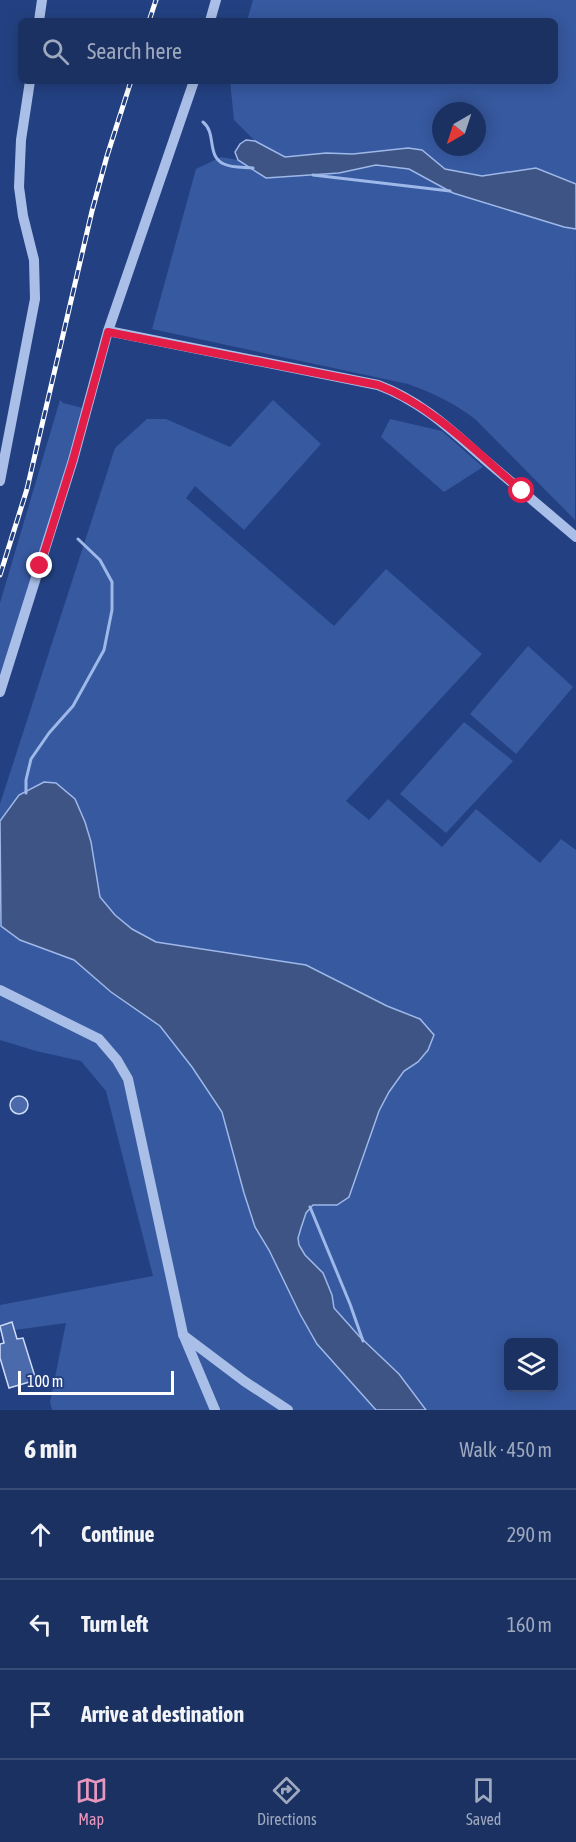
<!DOCTYPE html>
<html lang="en">
<head>
<meta charset="utf-8">
<style>
	:root { --surface:#1a3162; --page:#233968; --text:#f1f3f6; --muted:#9fa9be; --line:#384c77; --accent:#e797bd }
	body { margin:0; font-family:"Asap Condensed",sans-serif; background:var(--page); color:var(--text) }
	.controls { position:absolute; right:18px; bottom:18px; display:grid; overflow:hidden; border-radius:9px; box-shadow:0 3px 15px #0003 }
	.controls button { width:54px; height:54px; display:grid; place-items:center; padding:0; border:0; border-bottom:2px solid var(--line); background:var(--surface); color:var(--text); font:30px sans-serif }
	.compass { position:absolute; left:432px; top:102px; width:54px; height:54px; border-radius:50%; background:var(--surface); box-shadow:0 3px 15px #0003; rotate:219deg }
	.scale { position:absolute; left:18px; bottom:15px; width:156px; box-sizing:border-box; padding-left:6px; border:3px solid #fff; border-top:0; font-size:16px; line-height:21px; white-space:nowrap; color:#fff; -webkit-text-stroke:4px #234182; paint-order:stroke }
	.stop { position:absolute; width:18px; height:18px; margin:-14px; border:4px solid #e11d48; border-radius:50%; background:#fff }
	.stop.end { background:#e11d48; border-color:#fff; box-shadow:0 2px 6px #0008 }
	.list { margin:0; padding:0; list-style:none }
	h2 { display:flex; justify-content:space-between; align-items:center; height:78px; margin:0; padding:0 24px; font-size:26px }
	h2 small { font-size:20px; font-weight:400; color:var(--muted) }
	.list li { display:grid; grid-template-columns:39px 1fr auto; gap:18px; align-items:center; box-sizing:border-box; height:90px; padding:0 24px; border-top:2px solid var(--line) }
	.list b { display:block; font-size:22px; white-space:nowrap }
	.list em { font-size:20px; font-style:normal; color:var(--muted) }
	.icon { flex:none; width:33px; height:33px; fill:none; stroke:currentColor; stroke-width:2; stroke-linecap:round; stroke-linejoin:round }
	.map { position:relative; flex:none; width:576px; height:1410px; overflow:hidden }
	.search { position:absolute; background:var(--surface); box-shadow:0 3px 15px #0003; left:18px; right:18px; top:18px; height:66px; display:flex; align-items:center; gap:15px; box-sizing:border-box; padding:0 21px; border-radius:9px; color:var(--muted); font-size:22px }
	.sheet { height:348px; background:var(--surface) }
	nav { display:flex; justify-content:space-around; align-items:center; box-sizing:border-box; height:84px; border-top:2px solid var(--line); background:var(--surface); font-size:16px; color:var(--muted) }
	nav a { display:grid; justify-items:center; gap:3px }
	nav .on { color:var(--accent) }
	.map>svg:first-child { display:block }
	.green { fill:#3759a0; fill-rule:evenodd }
	.water { fill:#3e5484; stroke:#9eb8e9; stroke-width:1.5 }
	.lines { fill:none; stroke-linecap:round; stroke-linejoin:round }
	.stream { stroke:#9eb8e9; stroke-width:3 }
	.building { fill:#4b6aab; stroke:#cedbf6; stroke-width:1.5 }
	.minor { stroke:#aabfe8; stroke-width:10 }
	.rail-casing { stroke:#fff; stroke-width:5 }
	.rail { stroke:#234182; stroke-width:3; stroke-dasharray:9; stroke-linecap:butt }
	.route { stroke:#e11d48; stroke-width:8 }
</style>
</head>
<body>
<div class="map">
<svg width="576" height="1410" viewBox="0 0 576 1410">
	<rect width="100%" height="100%" fill="#234182"/>
	<path class="green" d="M253 0H576V184L536 168 482 176 445 169 422 150 408 148 353 154 326 153 285 157 255 141 234 120 230 81H555V21H247ZM441 111H477V147H441Z
		M221 157 238 160 266 178 339 173 376 165 409 169 453 193 564 227 576 229 575 520 475 419C454 403 433 393 408 384L152 329 196 169Z
		M60 400 63 403 87 409 0 681V603Z
		M273 400 321 444 244 530 195 486 186 498 334 626 386 569 482 654 346 801 369 820 388 799 442 847 476 809 540 863 561 839 576 850V1410H426L399 1374 359 1336 334 1308 332 1295 323 1273 305 1255 299 1245 298 1238 301 1228 306 1213 314 1205H337L358 1174 379 1111 389 1092 404 1071 418 1062 420 1019 387 1006 306 965 156 942 132 929 115 915 100 897 91 842 85 822 75 799 33 787 20 795 0 821V804L115 448 147 419H166L230 447ZM508 1342H554V1388H508Z
		M390 419 442 431 483 467 444 492 381 437Z
		M528 646 573 687 516 754 470 714Z
		M464 722 513 761 446 833 400 794Z
		M0 925 34 946 74 960 111 992 160 1026 192 1067 222 1112 244 1193 255 1227 269 1250 300 1314 317 1344 376 1410H52L50 1402 66 1323 0 1332V1305L153 1276 106 1091 81 1061 36 1051 0 1040Z"/>
	<path class="water" d="M246 140 255 141 285 157 326 153 353 154 408 148 422 150 445 169 482 176 536 168 576 184V229L564 227 453 193 409 169 376 165 339 173 266 178 238 160 235 152 240 144Z
		M44 782 56 783 75 799 85 822 91 842 100 897 115 915 132 929 156 942 306 965 387 1006 420 1019 434 1035 428 1050 418 1062 404 1071 389 1092 379 1111 349 1197 337 1205H313L306 1213 301 1228 298 1238 299 1245 305 1255 323 1273 332 1295 334 1308 359 1336 399 1374 426 1410H376L317 1344 300 1314 269 1250 255 1227 244 1193 222 1112 192 1067 160 1026 111 992 74 960 20 940 1 926 0 821 19 795Z"/>
	<g class="lines">
		<path class="stream" d="M203 122C217 133 206 156 224 164 232 168 244 167 253 168
			M313 175 450 191
			M26 793V780L31 759 49 733 73 706 104 650 112 610V582L100 560 78 539
			M310 1207 350 1304 363 1341"/>
	</g>
	<path class="building" d="M10 1105a9 9 0 1 1 18 0a9 9 0 1 1-18 0Z
		M12 1322 17 1339 23 1338 36 1380 9 1388 0 1358V1344L4 1343 0 1326Z"/>
	<g class="lines">
		<path class="minor" d="M39 21 42 0
			M210 21 216 0
			M108 331 378 385C421 401 450 429 484 459 515 485 545 511 576 537
			M0 481 35 299 34 260 23 216 19 187 21 140 30 81
			M0 692 73 460 108 331 194 81
			M0 990 99 1039 117 1060 128 1079 183 1334 215 1410
			M183 1335 244 1381 288 1410"/>
		<g class="rail-casing">
			<path id="rail" d="M149 21 156 0
				M0 575 27 489 92 211 107 156 131 81"/>
		</g>
		<use href="#rail" class="rail"/>
	</g>
	<g class="lines">
		<path class="route" d="M40 566 73 460 108 332 378 385C434 406 477 453 522 491"/>
	</g>
</svg>
<div class="controls">
<button><svg class="icon" aria-label="layers" viewBox="0 0 24 24"><path d="M12 4l9 5-9 5-9-5zM3 14l9 5 9-5"/></svg></button>
</div>
<svg class="compass" viewBox="-18 -18 36 36"><path d="M0-13l5 13h-10z" fill="#e53935"/><path d="M0 13l5-13h-10z" fill="#9fa9be"/></svg>
<div class="scale">100 m</div>
<div class="stop" style="left:522px;top:491px"></div>
<div class="stop end" style="left:40px;top:566px"></div>
<div class="search"><svg class="icon" aria-label="search" viewBox="0 0 24 24"><circle cx="10" cy="10" r="6"/><path d="M15 15l6 6"/></svg>Search here</div>
</div>
<section class="sheet">
<h2>6 min<small>Walk · 450 m</small></h2>
<ul class="list">
<li><svg class="icon" aria-label="ahead" viewBox="0 0 24 24"><path d="M12 20V5M6 11l6-6 6 6"/></svg><div><b>Continue</b></div><em>290 m</em></li>
<li><svg class="icon" aria-label="left" viewBox="0 0 24 24"><path d="M17 20v-9H6M10 6l-5 5 5 5"/></svg><div><b>Turn left</b></div><em>160 m</em></li>
<li><svg class="icon" aria-label="arrive" viewBox="0 0 24 24"><path d="M6 21V4h12l-3 4 3 4H6"/></svg><div><b>Arrive at destination</b></div></li>
</ul>
</section>
<nav>
<a class="on"><svg class="icon" aria-label="map" viewBox="0 0 24 24"><path d="M3 6l6-2 6 2 6-2v14l-6 2-6-2-6 2zM9 4v14M15 6v14"/></svg>Map</a>
<a><svg class="icon" aria-label="directions" viewBox="0 0 24 24"><path d="M12 3l9 9-9 9-9-9zM9 14v-3h6M13 9l2 2-2 2"/></svg>Directions</a>
<a><svg class="icon" aria-label="saved" viewBox="0 0 24 24"><path d="M7 4h10v16l-5-4-5 4z"/></svg>Saved</a>
</nav>
</body>
</html>
